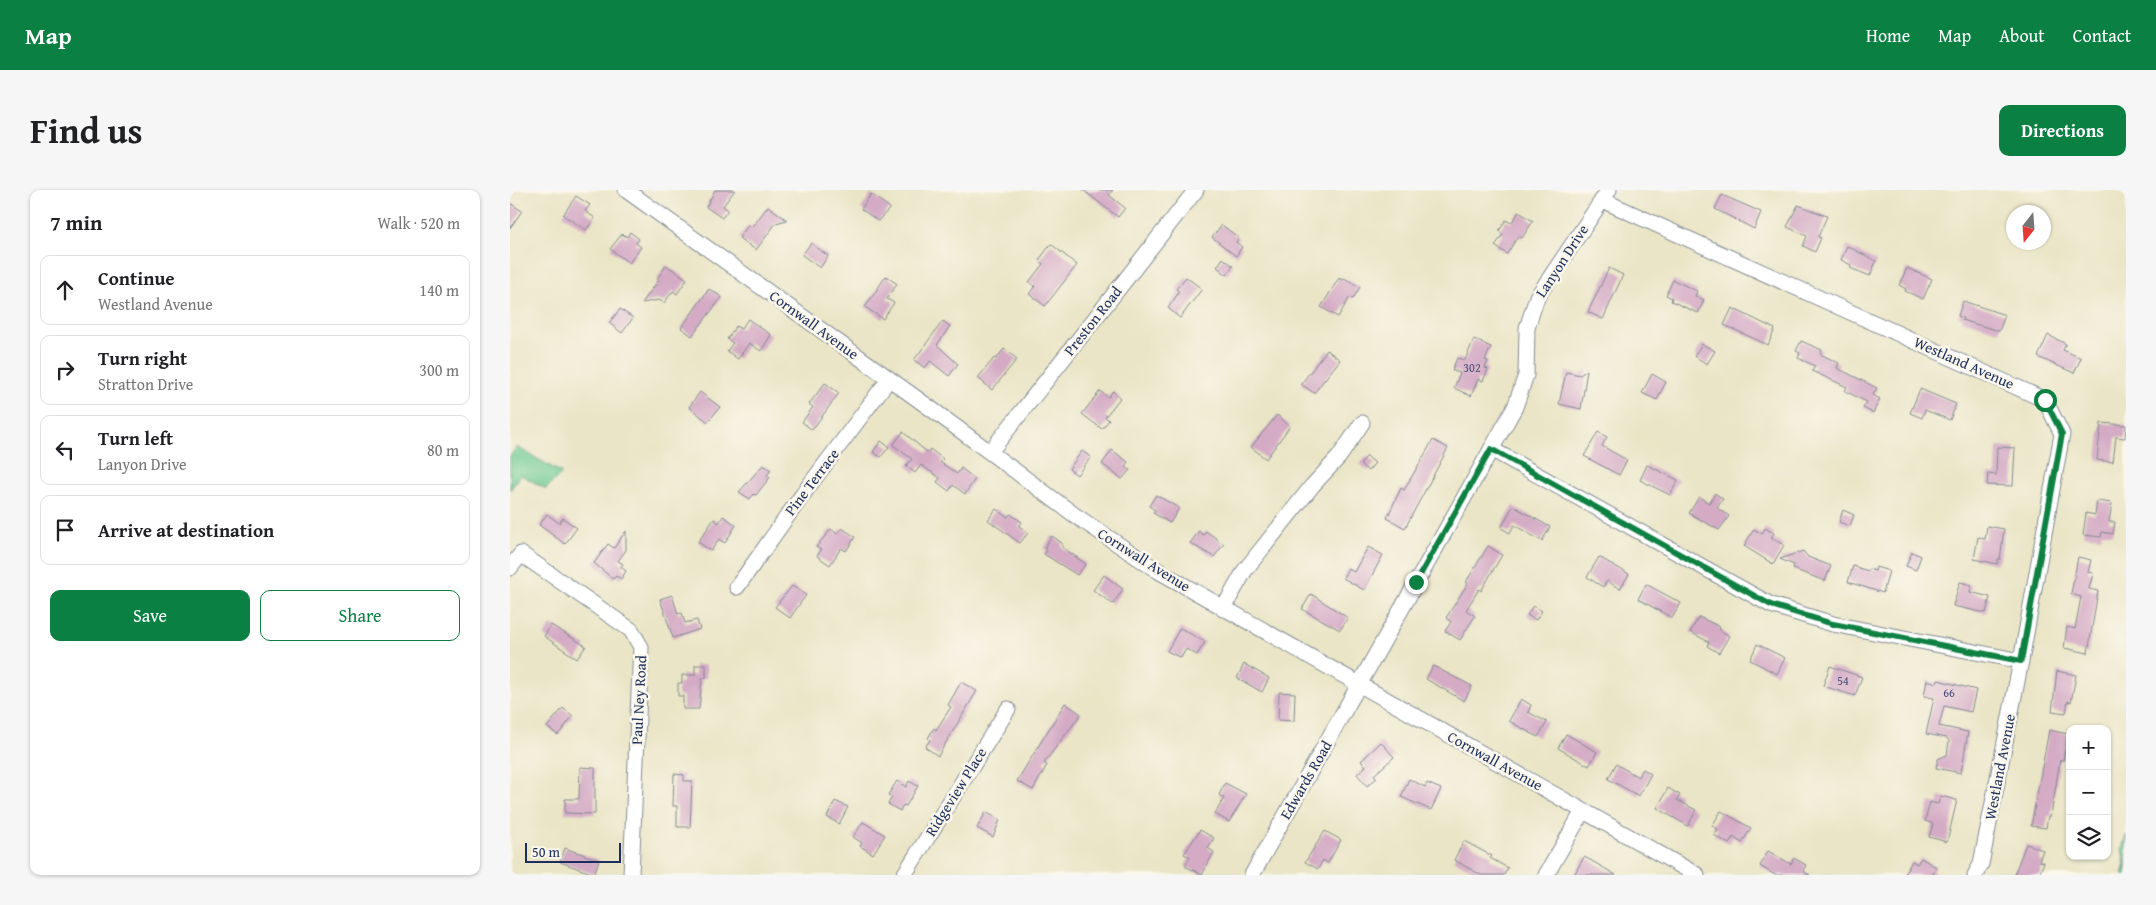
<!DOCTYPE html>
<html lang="en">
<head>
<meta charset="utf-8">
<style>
	:root { --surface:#fff; --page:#f6f6f6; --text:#202124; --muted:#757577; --line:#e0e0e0; --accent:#0b8043 }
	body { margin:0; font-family:"Gentium Book Plus",serif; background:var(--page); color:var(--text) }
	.controls { position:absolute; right:15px; bottom:15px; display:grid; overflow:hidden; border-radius:10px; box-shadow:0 1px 4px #0004 }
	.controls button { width:45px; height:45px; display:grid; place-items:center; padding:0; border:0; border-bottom:1px solid var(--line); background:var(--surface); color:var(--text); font:25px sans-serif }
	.compass { position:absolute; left:1496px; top:15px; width:45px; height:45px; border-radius:50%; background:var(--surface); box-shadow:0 1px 4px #0004; rotate:197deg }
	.scale { position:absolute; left:15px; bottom:12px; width:96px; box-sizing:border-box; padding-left:5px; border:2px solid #1b2f5e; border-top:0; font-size:14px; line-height:18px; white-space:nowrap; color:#1b2f5e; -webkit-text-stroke:4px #fbf7ec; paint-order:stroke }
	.stop { position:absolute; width:15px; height:15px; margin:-11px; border:4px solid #0b8043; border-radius:50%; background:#fff }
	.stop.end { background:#0b8043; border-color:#fff; box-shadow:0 1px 5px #0008 }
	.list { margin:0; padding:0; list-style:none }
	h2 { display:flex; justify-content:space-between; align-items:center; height:65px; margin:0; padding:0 20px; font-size:21px }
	h2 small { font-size:16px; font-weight:400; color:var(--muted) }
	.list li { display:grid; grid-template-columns:32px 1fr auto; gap:15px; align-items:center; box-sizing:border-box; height:70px; margin:0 10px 10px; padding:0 10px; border:1px solid var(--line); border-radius:10px }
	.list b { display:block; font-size:19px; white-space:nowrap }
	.list p { margin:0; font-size:16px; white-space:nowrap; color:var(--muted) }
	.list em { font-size:16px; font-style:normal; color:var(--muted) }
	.actions { display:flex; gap:10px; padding:15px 20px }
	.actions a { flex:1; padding:11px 0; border:1px solid var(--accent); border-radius:10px; text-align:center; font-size:18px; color:var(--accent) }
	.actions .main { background:var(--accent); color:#fff }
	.icon { flex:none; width:28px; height:28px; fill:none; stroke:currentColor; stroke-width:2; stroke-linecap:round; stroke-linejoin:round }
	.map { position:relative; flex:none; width:1616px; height:685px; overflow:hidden; border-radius:10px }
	header { display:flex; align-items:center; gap:30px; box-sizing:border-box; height:70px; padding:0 25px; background:var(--accent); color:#fff }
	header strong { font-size:24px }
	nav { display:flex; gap:28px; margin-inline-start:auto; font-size:18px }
	.intro { display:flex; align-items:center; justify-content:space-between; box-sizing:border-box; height:120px; padding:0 30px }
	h1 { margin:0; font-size:35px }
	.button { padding:12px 22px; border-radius:10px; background:var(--accent); color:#fff; font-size:18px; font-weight:700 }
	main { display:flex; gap:30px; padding:0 30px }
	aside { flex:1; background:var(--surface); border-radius:10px; box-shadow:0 1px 4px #0004 }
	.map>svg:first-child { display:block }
	.green { fill:#72cb92; stroke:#467d78 }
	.building { fill:#d4aac5 }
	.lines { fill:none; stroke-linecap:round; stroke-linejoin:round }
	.minor-casing { stroke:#828a92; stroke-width:17 }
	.minor { stroke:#fff; stroke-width:15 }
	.route { stroke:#0b8043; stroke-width:6 }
	.labels { text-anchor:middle; stroke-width:5; stroke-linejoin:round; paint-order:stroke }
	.number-label { font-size:12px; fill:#494e78 }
	.street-label { font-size:15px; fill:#1b2f5e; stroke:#fbf7ec }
</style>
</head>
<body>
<header>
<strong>Map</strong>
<nav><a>Home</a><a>Map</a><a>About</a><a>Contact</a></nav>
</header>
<div class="intro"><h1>Find us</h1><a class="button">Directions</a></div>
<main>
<aside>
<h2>7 min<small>Walk · 520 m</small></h2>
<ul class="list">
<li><svg class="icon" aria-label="ahead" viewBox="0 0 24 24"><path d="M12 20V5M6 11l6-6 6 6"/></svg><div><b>Continue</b><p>Westland Avenue</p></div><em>140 m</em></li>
<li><svg class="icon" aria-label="right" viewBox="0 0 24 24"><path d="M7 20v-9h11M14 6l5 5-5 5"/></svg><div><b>Turn right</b><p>Stratton Drive</p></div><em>300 m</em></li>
<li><svg class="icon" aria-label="left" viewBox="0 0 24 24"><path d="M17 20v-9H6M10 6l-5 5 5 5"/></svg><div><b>Turn left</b><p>Lanyon Drive</p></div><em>80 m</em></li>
<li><svg class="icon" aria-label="arrive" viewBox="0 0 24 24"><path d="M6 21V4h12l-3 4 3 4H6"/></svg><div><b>Arrive at destination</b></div></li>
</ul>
<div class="actions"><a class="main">Save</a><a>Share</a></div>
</aside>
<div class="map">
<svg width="1616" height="685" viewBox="0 0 1616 685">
	<rect width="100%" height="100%" fill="#fbf7ec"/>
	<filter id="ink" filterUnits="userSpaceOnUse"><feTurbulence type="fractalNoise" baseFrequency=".02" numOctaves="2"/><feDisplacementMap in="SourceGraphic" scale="10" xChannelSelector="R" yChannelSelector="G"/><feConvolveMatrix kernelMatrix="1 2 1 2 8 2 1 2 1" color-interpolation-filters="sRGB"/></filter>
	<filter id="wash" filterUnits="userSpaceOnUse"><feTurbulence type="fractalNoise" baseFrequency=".0096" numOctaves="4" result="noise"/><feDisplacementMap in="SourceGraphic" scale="20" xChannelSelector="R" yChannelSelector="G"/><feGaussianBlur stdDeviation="1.12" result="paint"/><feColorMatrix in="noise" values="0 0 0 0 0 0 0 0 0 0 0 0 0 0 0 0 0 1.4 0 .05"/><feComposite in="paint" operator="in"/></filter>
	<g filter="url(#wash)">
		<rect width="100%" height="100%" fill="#eae5c6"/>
		<path class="green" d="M7 257 52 283 36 299 11 285 0 300V266Z
			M1616 645V685H1612L1615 674 1612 659Z"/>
		<g id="blocks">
			<path class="building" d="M205 0H225L213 16 218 20 212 28 196 17Z
				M573 0H603L599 5 615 18 608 27Z
				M361 4 380 18 368 31 351 19Z
				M1212 5 1251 22 1244 39 1205 19Z
				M66 6 80 15 75 21 85 28 76 40 53 25Z
				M0 13 12 21 0 38Z
				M1288 15 1317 26 1308 47 1311 48 1305 62 1293 56 1297 46 1277 37Z
				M258 16 277 30 266 33 246 60 229 48 238 35 241 37 246 32Z
				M1009 22 1023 31 1012 48 1008 46 997 64 985 56 993 44 989 41 996 30 1001 33Z
				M712 35 729 48 726 52 732 57 726 66 702 47Z
				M120 42 129 49 126 53 131 57 119 73 100 59 112 44 117 47Z
				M301 53 318 66 310 78 292 65Z
				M541 54 567 75 535 116 519 104 525 96 519 92 533 74 529 70Z
				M1337 56 1366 71 1360 86 1340 78 1341 75 1331 70Z
				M713 68 723 76 717 85 707 77Z
				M156 75 177 89 167 104 163 101 154 113 149 110 132 113 149 90 147 89Z
				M1099 78 1113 85 1093 129 1078 122Z
				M1397 78 1422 89 1413 109 1395 101 1396 99 1389 95Z
				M376 86 387 94 377 109 384 113 373 129 355 117Z
				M676 87 692 99 670 128 658 118 669 102 666 99Z
				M829 88 833 90 834 88 850 97 843 109 840 107 828 127 811 117Z
				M1163 90 1187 101 1185 106 1194 110 1188 123 1161 111 1162 108 1156 105Z
				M199 99 212 107 182 146 171 138Z
				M1453 111 1495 125 1489 141 1452 130 1453 128 1448 126Z
				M1222 118 1265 139 1258 155 1214 135Z
				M110 119 123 128 112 143 99 133Z
				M238 129 261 145 251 161 239 153 228 169 217 161 223 153 217 149 226 136 231 139Z
				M433 131 440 136 427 155 448 174 439 186 420 171 415 178 404 170Z
				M1538 145 1556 154 1553 160 1571 168 1564 183 1528 167Z
				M964 149 981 157 975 170 978 171 975 178 978 179 973 191 968 189 961 206 944 198 950 183 942 180 947 168 955 170Z
				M1291 151 1312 160 1310 164 1329 173 1327 178 1367 198 1363 205 1370 209 1363 223 1353 218 1357 212 1335 201 1337 197 1302 181 1305 176 1288 168 1290 163 1286 161Z
				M1192 154 1205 161 1197 174 1184 166Z
				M494 159 507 169 482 200 468 188 484 168 486 169Z
				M817 160 830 170 804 203 791 194Z
				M1077 180 1071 219 1049 214 1056 182 1070 185Z
				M1142 184 1156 192 1147 210 1132 203Z
				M315 193 329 203 302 240 292 232 303 217 299 214Z
				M1410 199 1446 214 1440 230 1415 220 1412 228 1400 223Z
				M590 201 598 207 603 201 610 208 595 227 599 230 592 239 572 224Z
				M190 202 210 217 198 232 179 217Z
				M767 225 780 236 756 269 741 257Z
				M1591 233 1616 235 1615 248 1606 247 1603 272 1587 270Z
				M393 242 418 263 420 259 433 269 430 272 447 284 451 278 465 289 455 304 443 295 439 301 427 292 430 288 411 275 405 283 396 276 402 269 383 255Z
				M1088 242 1097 247 1092 256 1117 270 1109 285 1074 266Z
				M923 250 938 258 895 338 877 328 891 298 894 300Z
				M371 251 379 257 371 267 363 262Z
				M1487 257 1505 258 1503 296 1477 295 1478 284 1486 285Z
				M602 260 618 272 615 276 620 280 612 289 592 274Z
				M572 261 581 267 567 285 559 279Z
				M857 266 865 273 858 281 850 274Z
				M253 275 261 280 257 285 260 287 246 305 244 304 240 309 229 302Z
				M1137 275 1168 290 1160 305 1130 290Z
				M1205 303 1213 309 1207 318 1219 326 1209 340 1179 323 1189 307 1199 313Z
				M646 305 669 318 660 333 643 323 645 320 639 316Z
				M1587 311 1602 313 1599 332H1605L1603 344 1592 342 1591 347 1573 345 1576 323 1585 325Z
				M1003 316 1040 337 1032 351 1004 335 1000 343 991 338Z
				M486 319 498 327 500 324 512 332 509 336 518 343 510 353 478 330Z
				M1333 320 1344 325 1340 336 1329 332Z
				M37 324 49 333 53 328 67 338 55 354 29 335Z
				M213 326 226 335 215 353 209 349 201 361 188 352 204 329 209 333Z
				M1477 336 1494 339 1490 369H1488L1487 374 1464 369 1468 347 1475 349Z
				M332 338 345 347 336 361 331 358 320 375 307 366 311 360 306 357 321 339 327 344Z
				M1255 338 1264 343 1261 348 1274 355 1263 374 1234 356 1244 339 1252 344Z
				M116 341V360L108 371 113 374 111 377 116 381 111 389 106 386 103 389 84 373 98 354 104 358Z
				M689 341 693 345 696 341 714 354 704 367 680 353Z
				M542 346 552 353V357L576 374 567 385 534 364 537 360 534 358Z
				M978 356 992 365 971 401 969 399 956 420 965 426 950 450 935 441 941 432 936 428 958 393 956 392Z
				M858 357 873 365 854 400 833 388 838 378 844 382Z
				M1293 361 1298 367 1321 376 1315 391 1283 379 1284 375 1270 369Z
				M1402 362 1411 366 1406 380 1396 376Z
				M1089 367 1119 384 1110 399 1097 391 1093 397 1077 387Z
				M1568 367 1581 370 1578 382 1583 383 1579 399 1588 401 1578 463 1554 458 1557 437 1565 439 1571 407 1561 404Z
				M1343 376 1358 381 1359 379 1365 381 1366 377 1379 381 1373 403 1338 392Z
				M594 385 613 399 603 414 583 400Z
				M1450 392 1462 395 1460 402 1480 407 1476 423 1443 416Z
				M1136 394 1171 413 1162 428 1128 409Z
				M282 396 296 405 280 428 265 417Z
				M801 404 838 428 830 440 792 419Z
				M162 405 168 424 172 423 175 433 187 430 190 439 163 448 150 409Z
				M1023 416 1032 421 1026 430 1017 425Z
				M1189 427 1210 437 1209 439 1219 446 1209 463 1197 456 1199 452 1180 442Z
				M41 435 76 456 67 469 34 446Z
				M670 438 695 452 687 465 676 459 671 468 657 461Z
				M1247 454 1275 468 1267 484 1240 470Z
				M734 474 759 488 752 502 727 488Z
				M185 475H196V488H192L189 519H173V506H168V493H172V485H185Z
				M923 476 962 496 954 511 916 489Z
				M1320 476 1352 487 1345 506 1313 496Z
				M1547 481 1566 485 1561 512 1558 511 1556 523 1542 521Z
				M1417 490 1427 493 1428 490 1466 500 1461 522 1434 516 1429 536 1458 542 1451 583 1426 578 1428 569 1437 565 1439 551 1437 548 1416 544 1424 508 1414 506Z
				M451 492 467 501 428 566 415 557 420 550 418 548 424 538 426 540 441 517 438 515Z
				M769 502 785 503 784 531 768 530Z
				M1011 509 1021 515 1018 522 1037 532 1028 547 999 531Z
				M555 513 571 524 534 573 537 575 523 600 507 591Z
				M53 518 63 526 48 545 37 537Z
				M1539 540 1558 544 1553 570H1550L1541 626H1538L1536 638 1521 636Z
				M1056 544 1087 562 1079 576 1048 558Z
				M871 552 884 567 864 585 867 588 857 596 847 584 856 576 851 571Z
				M1106 574 1128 587 1133 579 1141 584 1129 606 1098 589Z
				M70 577 85 578V624L55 623V609H69Z
				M164 584 174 585V591H182L180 637H167V616H163Z
				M899 589 915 597 917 593 931 599 921 620 891 607Z
				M387 591 396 597 399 591 408 596 396 616 393 615 390 621 378 614 382 607 378 605Z
				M715 593 736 604 719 632 705 624 714 608 709 605Z
				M1158 598 1170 605 1167 610 1186 620 1178 636 1147 618Z
				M1430 606 1447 610 1437 652 1419 647 1423 634 1415 631 1420 612 1428 614Z
				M325 611 338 617 329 634 317 627Z
				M1211 621 1241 638 1232 653 1223 647 1219 654 1204 645 1208 639 1202 636Z
				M476 622 490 630 483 647 467 638Z
				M353 632 375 645 363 664 350 656 352 653 343 647Z
				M690 640 704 648 698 658 704 662 692 685 675 676 680 667 674 664Z
				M815 641 831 650 818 673 813 670 808 679 795 672Z
				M954 651 982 666 980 668 998 678 994 685H971L944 670Z
				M1516 654 1533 660 1529 671 1534 672 1529 685H1504Z
				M55 658 89 670 84 684 50 672Z
				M1258 661 1281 674 1284 668 1296 675 1293 681 1300 685H1265L1250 676Z
				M1074 667 1080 670 1106 685H1064Z
				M1411 668 1426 677 1423 683 1425 685H1394L1402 671 1407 674Z"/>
		</g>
	</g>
	<g filter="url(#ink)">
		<use href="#blocks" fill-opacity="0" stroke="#828a92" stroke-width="1"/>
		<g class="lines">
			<g class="minor-casing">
				<path id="minor" d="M116 0 420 218 566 326 645 379 1187 685
					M1092 10 1535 210 1552 244 1511 471 1471 674 1465 685
					M981 259 1261 415 1323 434 1511 471
					M480 262 686 0
					M0 378 11 364 121 440 131 457 121 685
					M227 397 301 293 379 189
					M713 419 735 380 802 296 829 267 852 233
					M394 685 498 519
					M742 685C830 529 917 373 1005 217L1016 185 1017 138 1027 107 1099 0
					M1036 685 1073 621"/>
			</g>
			<use href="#minor" class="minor"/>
		</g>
	</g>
	<g class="lines" filter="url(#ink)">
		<path class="route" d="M906 392 981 259 1261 415 1323 434 1511 471 1552 244 1535 210"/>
	</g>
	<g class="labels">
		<g class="number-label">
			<text x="962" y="182">302</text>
			<text x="1333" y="495">54</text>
			<text x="1439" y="507">66</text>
		</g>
		<g class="street-label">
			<text transform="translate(1052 71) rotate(-57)" y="5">Lanyon Drive</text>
			<text transform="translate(583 131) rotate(-52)" y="5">Preston Road</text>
			<text transform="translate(304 135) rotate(36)" y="5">Cornwall Avenue</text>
			<text transform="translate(1454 173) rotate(24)" y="5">Westland Avenue</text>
			<text transform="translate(302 292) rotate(-53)" y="5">Pine Terrace</text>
			<text transform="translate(634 370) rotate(32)" y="5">Cornwall Avenue</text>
			<text transform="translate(129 510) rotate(-87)" y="5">Paul Ney Road</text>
			<text transform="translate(985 571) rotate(29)" y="5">Cornwall Avenue</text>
			<text transform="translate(1490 577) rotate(-79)" y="5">Westland Avenue</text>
			<text transform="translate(796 590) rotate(-60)" y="5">Edwards Road</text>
			<text transform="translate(446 602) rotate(-58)" y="5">Ridgeview Place</text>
		</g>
	</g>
</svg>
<div class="controls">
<button>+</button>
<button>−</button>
<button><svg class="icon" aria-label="layers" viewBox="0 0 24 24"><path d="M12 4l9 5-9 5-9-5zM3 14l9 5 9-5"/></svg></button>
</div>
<svg class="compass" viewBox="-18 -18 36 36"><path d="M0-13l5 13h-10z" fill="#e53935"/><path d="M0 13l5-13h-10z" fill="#757577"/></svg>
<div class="scale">50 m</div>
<div class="stop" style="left:1535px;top:210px"></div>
<div class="stop end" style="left:906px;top:392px"></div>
</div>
</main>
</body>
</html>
